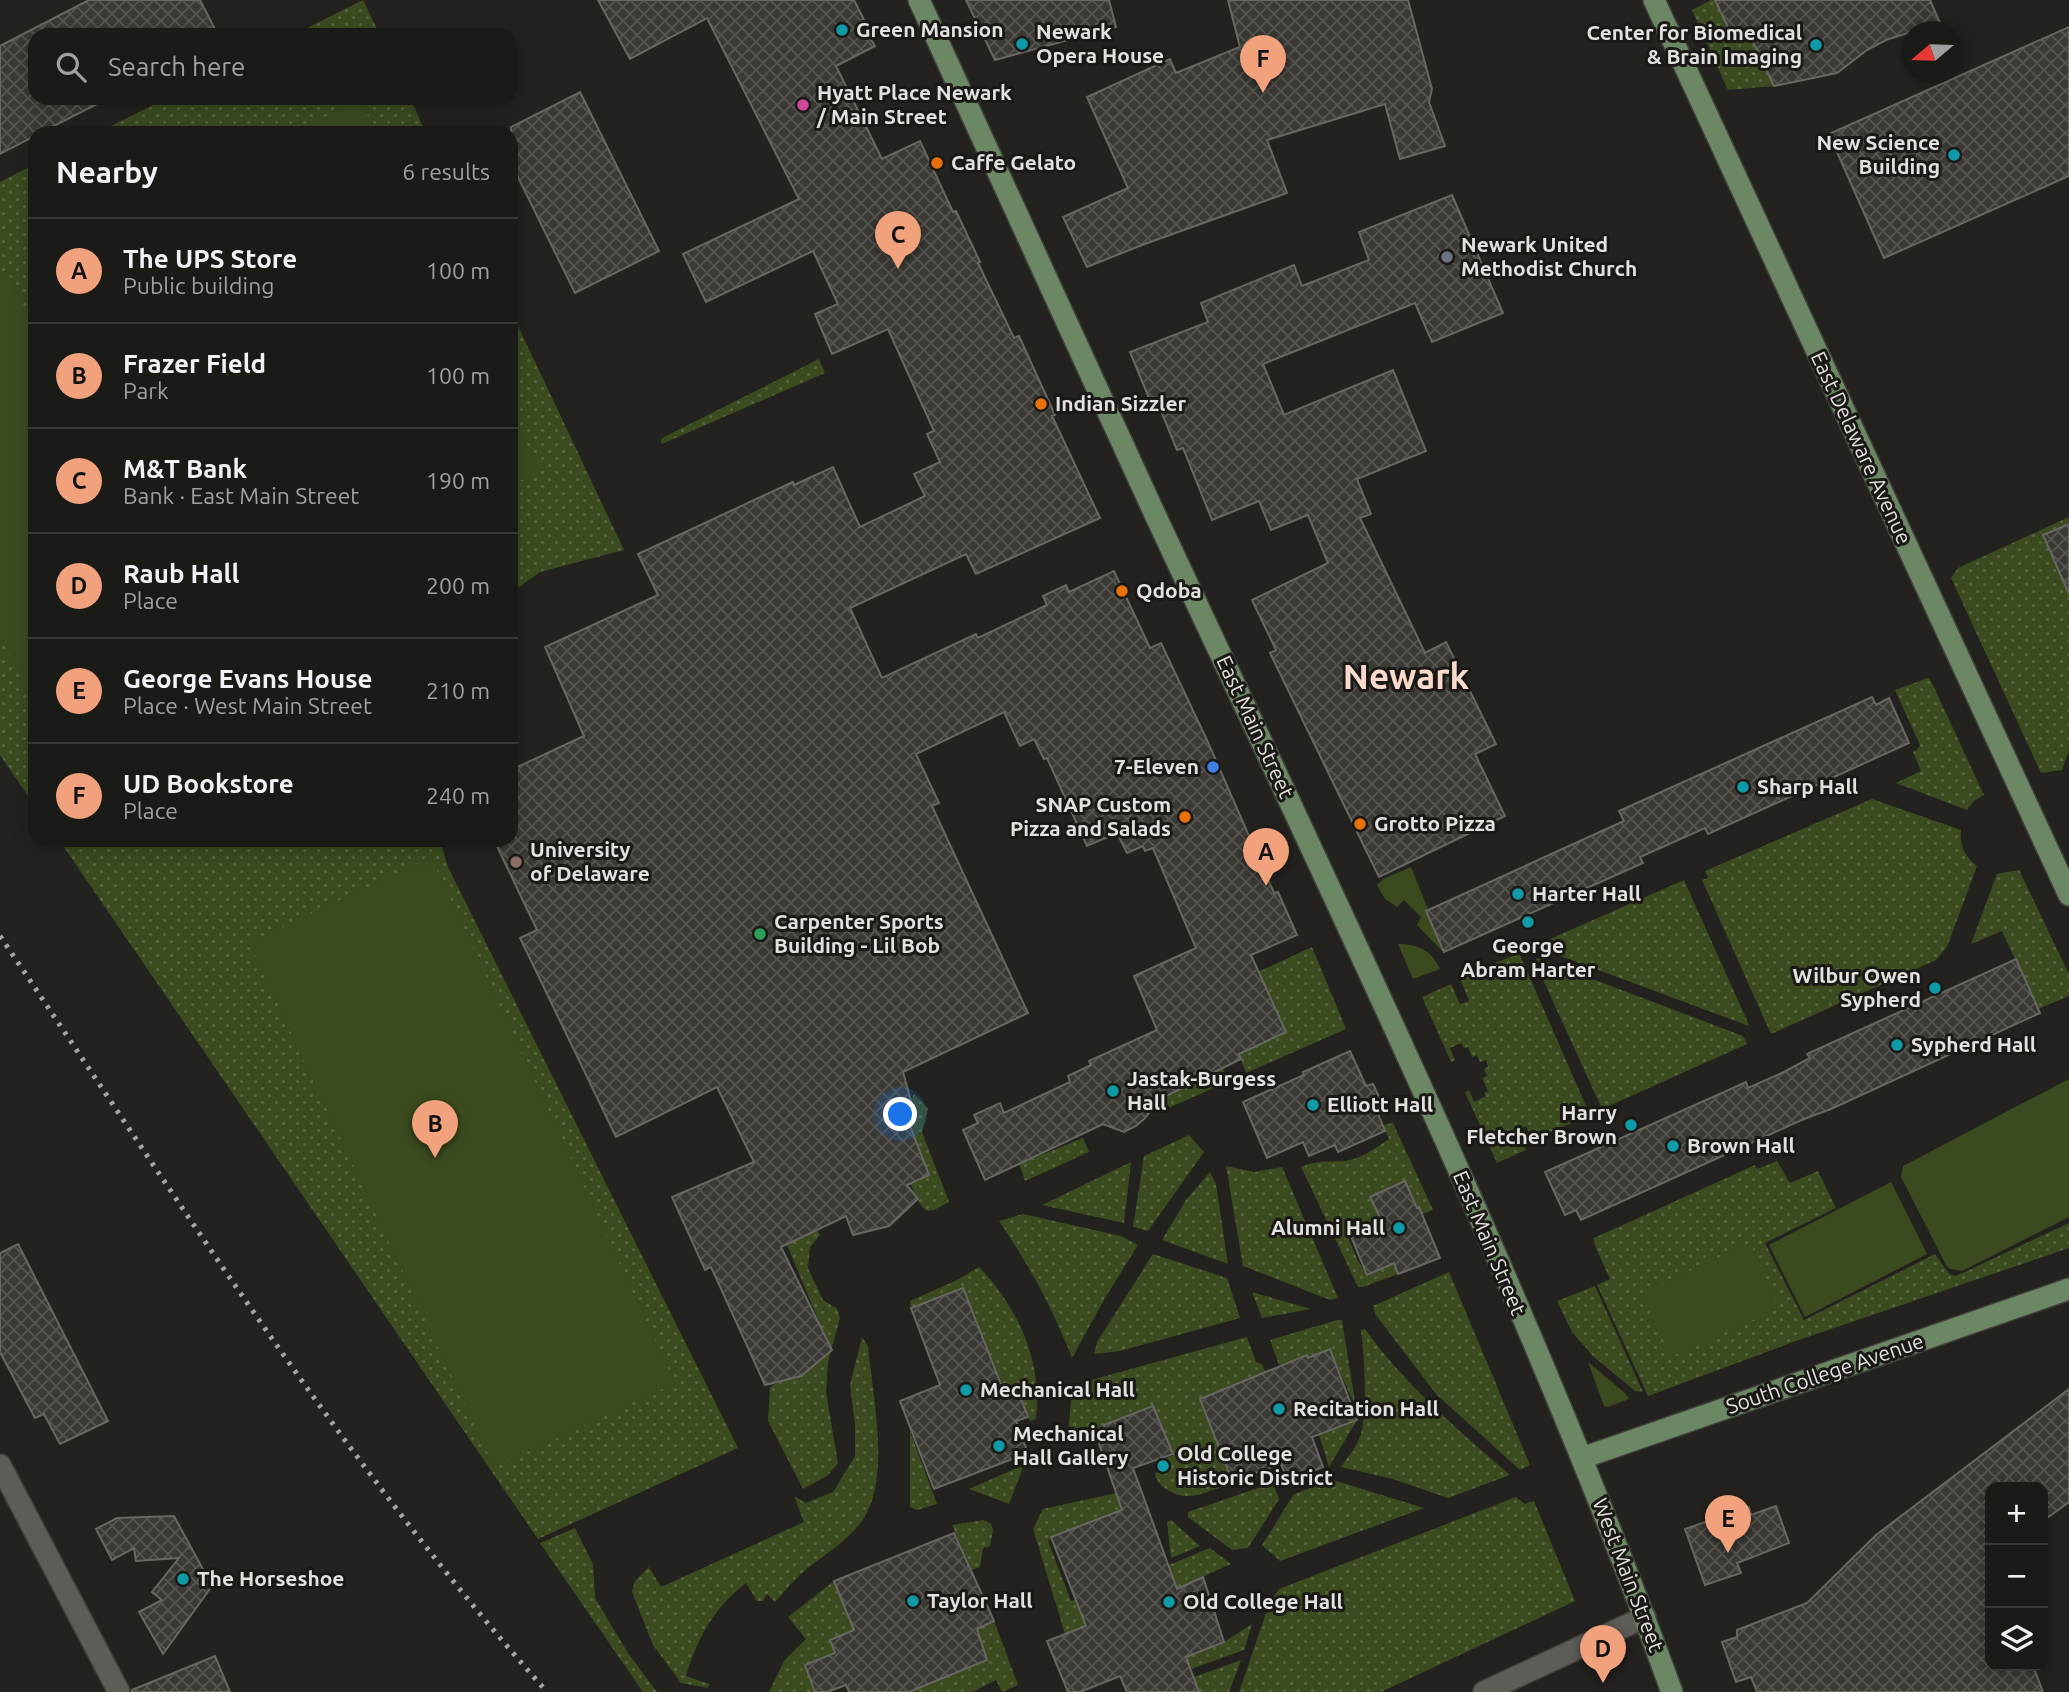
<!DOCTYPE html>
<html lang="en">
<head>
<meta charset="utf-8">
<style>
	:root { --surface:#1a1a16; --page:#272723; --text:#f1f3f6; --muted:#9fa1a1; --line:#383835; --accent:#f1a17c }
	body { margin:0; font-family:Ubuntu,sans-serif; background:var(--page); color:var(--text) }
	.controls { position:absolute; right:21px; bottom:21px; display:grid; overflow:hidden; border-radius:14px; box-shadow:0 4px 18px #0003 }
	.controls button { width:63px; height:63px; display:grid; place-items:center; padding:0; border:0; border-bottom:2px solid var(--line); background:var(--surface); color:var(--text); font:35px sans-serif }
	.compass { position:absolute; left:1901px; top:21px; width:63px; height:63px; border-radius:50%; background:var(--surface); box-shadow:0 4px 18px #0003; rotate:251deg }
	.you { position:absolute; left:901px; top:1115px; width:24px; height:24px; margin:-18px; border:5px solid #fff; border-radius:50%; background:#1a73e8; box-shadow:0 0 0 10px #1a73e833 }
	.badge { display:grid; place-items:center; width:46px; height:46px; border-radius:50%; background:var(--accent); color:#111; font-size:23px; font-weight:700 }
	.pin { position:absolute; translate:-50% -58px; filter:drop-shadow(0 2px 4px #0008) }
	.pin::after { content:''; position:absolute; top:37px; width:24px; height:21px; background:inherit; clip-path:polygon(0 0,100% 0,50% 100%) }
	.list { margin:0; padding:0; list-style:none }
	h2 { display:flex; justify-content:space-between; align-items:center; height:91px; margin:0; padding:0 28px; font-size:30px }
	h2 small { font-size:23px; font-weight:400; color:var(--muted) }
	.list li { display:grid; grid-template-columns:46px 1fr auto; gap:21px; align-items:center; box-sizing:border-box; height:105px; padding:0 28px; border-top:2px solid var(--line) }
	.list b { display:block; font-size:26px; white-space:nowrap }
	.list p { margin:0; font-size:23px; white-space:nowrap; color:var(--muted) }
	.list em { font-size:23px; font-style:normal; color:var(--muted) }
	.icon { flex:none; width:38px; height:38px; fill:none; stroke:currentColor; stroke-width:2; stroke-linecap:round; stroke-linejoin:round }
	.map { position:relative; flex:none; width:2069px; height:1692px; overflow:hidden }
	.search { position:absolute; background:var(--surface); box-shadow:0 4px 18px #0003; left:28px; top:28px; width:490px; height:77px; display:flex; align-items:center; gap:18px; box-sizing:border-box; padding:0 24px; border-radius:21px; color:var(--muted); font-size:26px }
	.panel { position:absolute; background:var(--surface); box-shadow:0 4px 18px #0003; left:28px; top:126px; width:490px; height:721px; border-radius:21px }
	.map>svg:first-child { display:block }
	.grass { fill:url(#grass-dots) }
	.garden { fill:#3b4b1f }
	.building { fill:url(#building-cross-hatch); stroke:#686762; stroke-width:2 }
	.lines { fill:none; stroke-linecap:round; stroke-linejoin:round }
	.tertiary-casing { stroke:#3f3f3b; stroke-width:24 }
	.secondary-casing { stroke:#3f3f3b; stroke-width:24 }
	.primary-casing { stroke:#3f3f3b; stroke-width:24 }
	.tertiary { stroke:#5d5c57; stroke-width:21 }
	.secondary { stroke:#5d5c57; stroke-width:21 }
	.primary { stroke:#6b8763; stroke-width:21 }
	.rail { stroke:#a6a5a2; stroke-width:5; stroke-dasharray:3.5 7; stroke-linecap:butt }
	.culture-dot { fill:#0f9aa8; stroke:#1a1915; stroke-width:2.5 }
	.hotel-dot { fill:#d1479c; stroke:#1a1915; stroke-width:2.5 }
	.food-dot { fill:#e8710a; stroke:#1a1915; stroke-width:2.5 }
	.worship-dot { fill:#6b7280; stroke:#1a1915; stroke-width:2.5 }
	.shop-dot { fill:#3f7fe0; stroke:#1a1915; stroke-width:2.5 }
	.education-dot { fill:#8d6e63; stroke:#1a1915; stroke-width:2.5 }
	.leisure-dot { fill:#2e9e5b; stroke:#1a1915; stroke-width:2.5 }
	.labels { text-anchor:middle; stroke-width:6; stroke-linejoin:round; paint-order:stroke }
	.poi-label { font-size:21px; font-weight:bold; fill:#e2e1de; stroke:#1a1915; text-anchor:start }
	.street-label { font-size:21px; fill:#e2e1de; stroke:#1a1915 }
	.town-label { font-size:35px; font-weight:bold; fill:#f9dacc; stroke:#1a1915 }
</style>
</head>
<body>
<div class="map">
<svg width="2069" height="1692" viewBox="0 0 2069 1692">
	<defs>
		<pattern id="grass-dots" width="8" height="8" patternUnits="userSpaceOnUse" patternTransform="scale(1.75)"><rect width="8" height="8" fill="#3b4b1f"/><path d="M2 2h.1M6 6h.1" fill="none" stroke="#57653f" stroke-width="1.8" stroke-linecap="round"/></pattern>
		<pattern id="building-cross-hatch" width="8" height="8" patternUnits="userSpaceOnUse" patternTransform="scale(1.75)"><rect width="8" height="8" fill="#3a3934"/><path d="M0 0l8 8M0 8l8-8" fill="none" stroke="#565551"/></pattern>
	</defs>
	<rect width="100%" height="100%" fill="#23221e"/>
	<path class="grass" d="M363 0 380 35H293Z
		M1711 0H1715L1732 36 1747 29 1774 86 1728 90 1692 10Z
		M167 98H410L426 133H97Z
		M35 164V806L0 755V182Z
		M511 311 624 550 540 572 511 593Z
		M819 359 825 373 662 444 661 440 664 437Z
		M2069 517V524L2043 535 2069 594V750L2062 770 2041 773 1951 578 1958 568Z
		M1928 678 1931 681 1984 795 1974 801 1967 810 1896 783 1921 771 1913 752 1917 750 1920 745 1895 690Z
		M1872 799 1961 830C1959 844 1965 857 1977 866L1947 947 1936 960 1771 1034 1702 880 1708 878 1705 871Z
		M59 840H440L448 867 738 1448 538 1539Z
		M2019 870 2069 974V996L2038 1009 2002 931 1971 944 1997 874Z
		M1684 880 1749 1025V1026L1539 948 1541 943Z
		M1312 947 1346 1029 1246 1073 1239 1054 1286 1032 1258 972Z
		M1519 953 1590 1115 1532 1140 1526 1126 1518 1130 1526 1150 1497 1163 1465 1092 1469 1090 1474 1102 1486 1096 1484 1093 1488 1091 1482 1078 1487 1076 1484 1069 1488 1067 1486 1060 1480 1062 1477 1055 1472 1057 1468 1047 1464 1048 1461 1043 1450 1048 1455 1060 1451 1062 1422 997 1451 984 1460 1004 1469 1001 1460 978Z
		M1537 958 1743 1036 1747 1044 1602 1109 1535 962Z
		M1223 1068 1227 1082 1157 1113 1152 1102Z
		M914 1094 928 1108 922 1132 949 1202 934 1210 926 1211 920 1204 910 1183 929 1174 902 1105 911 1101Z
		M1393 1123 1433 1210 1422 1214 1404 1181 1370 1197 1383 1224 1347 1235 1357 1259 1367 1275 1394 1263 1398 1274 1363 1287H1358L1301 1167C1317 1160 1328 1162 1344 1161 1359 1160 1377 1147 1389 1139L1383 1125Z
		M1189 1135 1204 1152 1148 1231 1133 1227 1144 1156Z
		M1083 1138 1089 1152 1025 1181 1019 1164Z
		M1777 1161 1790 1183 1818 1171 1836 1208 1765 1243 1804 1320 1935 1254 1949 1274 1956 1276 2069 1223V1248L1799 1340 1648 1396 1597 1285 1610 1279 1594 1243V1238L1755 1165 1757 1169Z
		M1131 1162 1124 1223 1042 1205Z
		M1226 1166 1254 1172 1282 1167 1338 1298 1330 1300 1243 1266Z
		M1210 1172 1216 1184 1228 1264 1162 1240 1186 1200Z
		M1023 1214 1121 1236 1138 1245 1105 1298 1072 1358C1053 1309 1029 1265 999 1221Z
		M817 1230 820 1235 810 1247 808 1268 823 1300 837 1309 840 1318 828 1362 826 1392 838 1463 827 1476 803 1489 768 1421 770 1387 831 1350 787 1245Z
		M1153 1254 1227 1278 1240 1318 1120 1351 1094 1354 1097 1342Z
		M979 1267C1018 1308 1043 1361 1036 1419L1030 1421 1020 1396 1009 1400 963 1288 911 1308 910 1301 957 1280Z
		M1449 1272 1530 1465 1520 1470 1436 1394 1375 1314 1373 1306Z
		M1595 1286 1643 1392 1635 1391 1593 1356 1572 1332 1557 1301Z
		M1252 1292 1311 1309 1262 1318Z
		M1337 1320H1342L1356 1408 1330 1350 1279 1365 1270 1340Z
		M1365 1329C1405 1385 1458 1430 1510 1475L1448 1498 1393 1479 1341 1467C1347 1458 1355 1449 1359 1439 1369 1417 1364 1355 1361 1330Z
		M862 1337 868 1346C872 1394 892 1479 862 1521 845 1544 821 1556 801 1574 791 1582 784 1593 775 1602L767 1594 763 1601H757L746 1583C714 1608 697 1638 686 1676L709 1684 708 1688 681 1683 653 1645 632 1592 635 1581 649 1567 661 1587 804 1522 794 1496 806 1503 833 1492 855 1456V1425L850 1385Z
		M1247 1337 1256 1362 1262 1364 1266 1373 1200 1399 1232 1485C1210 1488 1189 1505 1168 1490 1161 1486 1156 1481 1155 1473L1163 1470 1161 1461 1173 1455 1153 1407 1104 1425 1105 1428 1070 1440 1068 1436 1072 1386 1078 1387 1084 1382Z
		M1357 1420 1329 1467 1319 1435Z
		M910 1431 937 1504 917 1510 910 1507Z
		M1024 1465 1009 1504 969 1489Z
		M1333 1480 1424 1508 1280 1561 1262 1545 1294 1494Z
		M1273 1483 1279 1499 1248 1548 1232 1550 1188 1517V1512Z
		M1130 1490 1144 1501 1052 1537 1048 1541 1071 1601 1116 1583 1127 1610 1065 1634 1033 1529 1043 1509Z
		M1516 1497 1525 1504 1534 1501 1575 1601 1381 1692H1239L1266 1613 1272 1610 1271 1600 1279 1589Z
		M984 1520 991 1524 993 1530 990 1546 983 1548 980 1567 972 1570 952 1525Z
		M1171 1520 1200 1546 1171 1558 1167 1522Z
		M575 1528 593 1564 595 1598 628 1653 657 1692H643L540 1543Z
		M1210 1548 1231 1564 1160 1596 1152 1572Z
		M834 1581 854 1630 831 1640 835 1653 805 1665 815 1692H769L784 1661 806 1639 788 1617Z
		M994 1621 1018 1685 1002 1692 996 1680 972 1692H909L987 1660 977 1629Z
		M1252 1624 1244 1650 1191 1669 1186 1657 1224 1642Z
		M1241 1660 1229 1692H1199L1194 1677Z"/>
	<path class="garden" d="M360 100 376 133H292Z
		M7 271 35 329V708L0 635V274Z
		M511 412 540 471 511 485Z
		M431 857 675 1383 494 1467 249 943Z
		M1411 867 1428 909 1426 911 1444 953 1417 925 1421 917 1404 900 1397 907 1385 899 1377 885 1383 879Z
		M1398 944C1418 944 1431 950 1440 969L1413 979Z
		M2069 1079V1217L1962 1271 1950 1269 1946 1265 1901 1177 1903 1166Z
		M1891 1182 1927 1254 1805 1317 1769 1245Z
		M1750 1243 1780 1308 1671 1357 1642 1293Z
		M1588 1362 1625 1393 1629 1399 1608 1407 1604 1406Z"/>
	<path class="building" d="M89 0H200L218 35H35V98H109L40 133H35V136L0 154V46Z
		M598 0H854L868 28 867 33 875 46 836 66 882 159 920 141 953 212 956 211 980 262 978 263 1014 338 1019 336 1055 415 1052 416 1100 518 976 574 966 554 850 608 882 678 976 634 978 638 1047 605 1043 596 1066 585 1069 592 1114 571 1150 648 1161 643 1207 740 1274 893 1278 892 1297 935 1251 955 1286 1032 1239 1054 1241 1059 1160 1099 1145 1118 1136 1126 1124 1132 1103 1124 985 1180 963 1130 978 1123 974 1115 1000 1103 1004 1113 1070 1082 1068 1076 1091 1065 1089 1061 1157 1030 1134 976 1196 948 1153 848 1145 851 1143 846 1127 853 1117 833 1087 846 1047 758 1044 759 1034 739 1020 746 1004 712 916 754 939 803 932 806 1028 1013 903 1072 911 1101 902 1105 929 1175 907 1185 918 1199 889 1226 853 1235 846 1216 781 1247 832 1350 801 1376 765 1385 711 1267 705 1270 672 1197 754 1162 717 1087 616 1137 520 938 537 930 494 840H511V770L584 736 545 647 658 595 638 554 793 482 794 485 833 467 860 527 925 496 914 474 940 462 927 434 934 431 888 329 832 354 815 314 838 304 813 251 706 302 683 254 799 199 707 18 630 59Z
		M966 0H1109L1116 27 995 60Z
		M1228 0H1408L1432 89 1429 102 1445 146 1400 159 1385 104 1267 140 1287 193 1142 245 1087 267 1063 217 1128 188 1087 97 1170 59 1176 73 1240 47Z
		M1715 0H1930L1940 23 1886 40 1867 50 1837 73 1774 86 1747 29 1732 36Z
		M2069 27V176L1884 258 1829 134Z
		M580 92 659 251 575 293 511 163V127Z
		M1452 195 1503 313 1432 342 1415 303 1263 364 1284 415 1393 370 1426 451 1357 479 1371 514 1360 518 1425 653 1446 642 1496 744 1475 754 1505 816 1379 877 1270 653 1276 650 1252 600 1328 563 1308 515 1271 530 1259 501 1212 520 1183 448 1177 450 1159 406 1153 408 1130 352 1208 322 1201 303 1294 265 1302 286 1369 260 1359 232Z
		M2069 524V594L2043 535Z
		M1872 697 1876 705 1889 698 1909 743 1708 834 1705 828 1640 857 1643 863 1444 952 1426 911 1624 821 1619 811Z
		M2016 959 2040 1013 1831 1109 1804 1119 1581 1220 1576 1210 1565 1215 1545 1172 1746 1082 1748 1088 1784 1072 1810 1058 1807 1054Z
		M1350 1051 1366 1086 1373 1084 1384 1108 1377 1111 1385 1131 1338 1152 1335 1145 1309 1156 1303 1142 1267 1158 1243 1102 1304 1075 1303 1072Z
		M1405 1181 1417 1208 1419 1207 1440 1258 1398 1274 1394 1263 1367 1275 1350 1234 1383 1224 1370 1197Z
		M18 1244 108 1421 60 1444 44 1414 35 1418 0 1352V1253Z
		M963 1288 1007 1399 1019 1394 1028 1417 1016 1421 1028 1453 934 1489 900 1401 940 1385 911 1308Z
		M1330 1349 1357 1420 1312 1437 1323 1467 1288 1481 1281 1464 1232 1481 1200 1399 1307 1355 1308 1358Z
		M2069 1389V1502L2043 1521V1487H1990V1666H2033L2043 1692H1757L1751 1677 1736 1682 1722 1642 1737 1637V1630L1807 1603 1876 1535Z
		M1153 1406 1173 1454 1133 1468 1177 1589 1203 1577 1224 1642 1186 1657 1199 1692H1127L1120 1676 1080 1692H1068L1047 1641 1086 1626 1051 1537 1122 1510 1095 1432 1105 1428 1104 1425Z
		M1776 1506 1789 1543 1737 1563 1741 1573 1705 1585 1685 1529 1749 1507 1751 1515Z
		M174 1516 212 1586 163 1654 139 1612 162 1600 152 1592 179 1558 136 1561 134 1548 112 1560 96 1529 117 1518Z
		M954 1533 994 1621 977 1629 987 1660 909 1692H849L846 1685 827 1692H815L805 1665 835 1653 830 1640 854 1630 834 1581Z
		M215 1656 230 1692H132V1690Z"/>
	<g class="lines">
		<g class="tertiary-casing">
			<path id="tertiary" d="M1484 1692 1645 1617"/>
		</g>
		<g class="secondary-casing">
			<path id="secondary" d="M0 1465 119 1692"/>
		</g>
		<g class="primary-casing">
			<path id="primary" d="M919 0C998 169 1073 339 1152 508 1334 898 1524 1287 1672 1692
				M1654 0 2069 895
				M1582 1458 2069 1289"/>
		</g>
		<use href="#tertiary" class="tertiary"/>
		<use href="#secondary" class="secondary"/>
		<use href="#primary" class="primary"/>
		<path class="rail" d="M0 936C174 1193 340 1459 547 1692"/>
	</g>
	<g class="culture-dot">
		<circle cx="842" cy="30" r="7"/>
		<circle cx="1022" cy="44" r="7"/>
		<circle cx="1816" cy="45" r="7"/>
		<circle cx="1954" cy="155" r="7"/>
		<circle cx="1743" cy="787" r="7"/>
		<circle cx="1518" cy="894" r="7"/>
		<circle cx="1528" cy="922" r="7"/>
		<circle cx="1935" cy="988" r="7"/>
		<circle cx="1897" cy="1045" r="7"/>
		<circle cx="1113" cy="1091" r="7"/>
		<circle cx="1313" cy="1105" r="7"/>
		<circle cx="1631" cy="1125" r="7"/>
		<circle cx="1673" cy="1146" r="7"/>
		<circle cx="1399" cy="1228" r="7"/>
		<circle cx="966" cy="1390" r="7"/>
		<circle cx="1279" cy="1409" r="7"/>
		<circle cx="999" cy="1446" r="7"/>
		<circle cx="1163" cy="1466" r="7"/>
		<circle cx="183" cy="1579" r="7"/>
		<circle cx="913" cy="1601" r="7"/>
		<circle cx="1169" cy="1602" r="7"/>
	</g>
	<circle class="hotel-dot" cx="803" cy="105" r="7"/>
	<g class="food-dot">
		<circle cx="937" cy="163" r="7"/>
		<circle cx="1041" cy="404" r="7"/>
		<circle cx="1122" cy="591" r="7"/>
		<circle cx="1185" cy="817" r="7"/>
		<circle cx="1360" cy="824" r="7"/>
	</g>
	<circle class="worship-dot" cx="1447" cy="257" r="7"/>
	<circle class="shop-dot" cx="1213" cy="767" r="7"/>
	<circle class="education-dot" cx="516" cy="862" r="7"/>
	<circle class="leisure-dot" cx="760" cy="934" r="7"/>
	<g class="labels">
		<g class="poi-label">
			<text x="856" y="37">Green Mansion</text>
			<text x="1036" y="39">Newark<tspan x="1036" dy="24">Opera House</tspan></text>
			<text x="1802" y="40" text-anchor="end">Center for Biomedical<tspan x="1802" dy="24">&amp; Brain Imaging</tspan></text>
			<text x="817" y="100">Hyatt Place Newark<tspan x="817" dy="24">/ Main Street</tspan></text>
			<text x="1940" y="150" text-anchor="end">New Science<tspan x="1940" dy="24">Building</tspan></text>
			<text x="951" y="170">Caffe Gelato</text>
			<text x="1461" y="252">Newark United<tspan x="1461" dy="24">Methodist Church</tspan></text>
			<text x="1055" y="411">Indian Sizzler</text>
			<text x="1136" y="598">Qdoba</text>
			<text x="1199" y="774" text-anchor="end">7-Eleven</text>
			<text x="1757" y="794">Sharp Hall</text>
			<text x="1171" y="812" text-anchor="end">SNAP Custom<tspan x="1171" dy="24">Pizza and Salads</tspan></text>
			<text x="1374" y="831">Grotto Pizza</text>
			<text x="530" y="857">University<tspan x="530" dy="24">of Delaware</tspan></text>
			<text x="1532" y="901">Harter Hall</text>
			<text x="774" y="929">Carpenter Sports<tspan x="774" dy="24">Building - Lil Bob</tspan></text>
			<text x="1528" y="953" text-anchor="middle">George<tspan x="1528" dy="24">Abram Harter</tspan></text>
			<text x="1921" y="983" text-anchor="end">Wilbur Owen<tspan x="1921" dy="24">Sypherd</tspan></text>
			<text x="1911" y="1052">Sypherd Hall</text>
			<text x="1127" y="1086">Jastak-Burgess<tspan x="1127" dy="24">Hall</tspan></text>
			<text x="1327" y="1112">Elliott Hall</text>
			<text x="1617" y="1120" text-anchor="end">Harry<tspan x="1617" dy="24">Fletcher Brown</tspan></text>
			<text x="1687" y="1153">Brown Hall</text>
			<text x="1385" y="1235" text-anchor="end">Alumni Hall</text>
			<text x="980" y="1397">Mechanical Hall</text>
			<text x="1293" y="1416">Recitation Hall</text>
			<text x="1013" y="1441">Mechanical<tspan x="1013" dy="24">Hall Gallery</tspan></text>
			<text x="1177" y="1461">Old College<tspan x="1177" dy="24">Historic District</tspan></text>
			<text x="197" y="1586">The Horseshoe</text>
			<text x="927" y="1608">Taylor Hall</text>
			<text x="1183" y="1609">Old College Hall</text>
		</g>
		<g class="street-label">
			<text transform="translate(1861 448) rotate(65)" y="7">East Delaware Avenue</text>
			<text transform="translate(1255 727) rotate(65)" y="7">East Main Street</text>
			<text transform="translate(1489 1243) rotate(67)" y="7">East Main Street</text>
			<text transform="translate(1825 1374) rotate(-19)" y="7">South College Avenue</text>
			<text transform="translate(1628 1575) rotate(69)" y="7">West Main Street</text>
		</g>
		<g class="town-label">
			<text x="1406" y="689">Newark</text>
		</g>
	</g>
</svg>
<div class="controls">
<button>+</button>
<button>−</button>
<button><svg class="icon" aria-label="layers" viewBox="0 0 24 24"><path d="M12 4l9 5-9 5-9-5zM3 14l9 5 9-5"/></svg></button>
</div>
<svg class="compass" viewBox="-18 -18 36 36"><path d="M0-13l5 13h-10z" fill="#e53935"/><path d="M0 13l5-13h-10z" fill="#9fa1a1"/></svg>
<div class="you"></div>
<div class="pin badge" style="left:1266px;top:886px">A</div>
<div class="pin badge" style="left:435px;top:1158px">B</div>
<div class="pin badge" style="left:898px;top:269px">C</div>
<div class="pin badge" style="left:1603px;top:1683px">D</div>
<div class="pin badge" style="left:1728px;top:1553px">E</div>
<div class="pin badge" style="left:1263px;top:93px">F</div>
<div class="search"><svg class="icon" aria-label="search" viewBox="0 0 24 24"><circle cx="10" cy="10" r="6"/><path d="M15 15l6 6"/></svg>Search here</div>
<section class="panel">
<h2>Nearby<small>6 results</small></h2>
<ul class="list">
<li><span class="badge">A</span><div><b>The UPS Store</b><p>Public building</p></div><em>100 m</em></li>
<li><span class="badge">B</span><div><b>Frazer Field</b><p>Park</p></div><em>100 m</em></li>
<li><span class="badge">C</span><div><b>M&amp;T Bank</b><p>Bank · East Main Street</p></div><em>190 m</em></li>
<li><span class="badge">D</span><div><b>Raub Hall</b><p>Place</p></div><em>200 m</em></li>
<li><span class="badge">E</span><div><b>George Evans House</b><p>Place · West Main Street</p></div><em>210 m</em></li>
<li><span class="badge">F</span><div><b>UD Bookstore</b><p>Place</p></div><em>240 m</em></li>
</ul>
</section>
</div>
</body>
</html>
